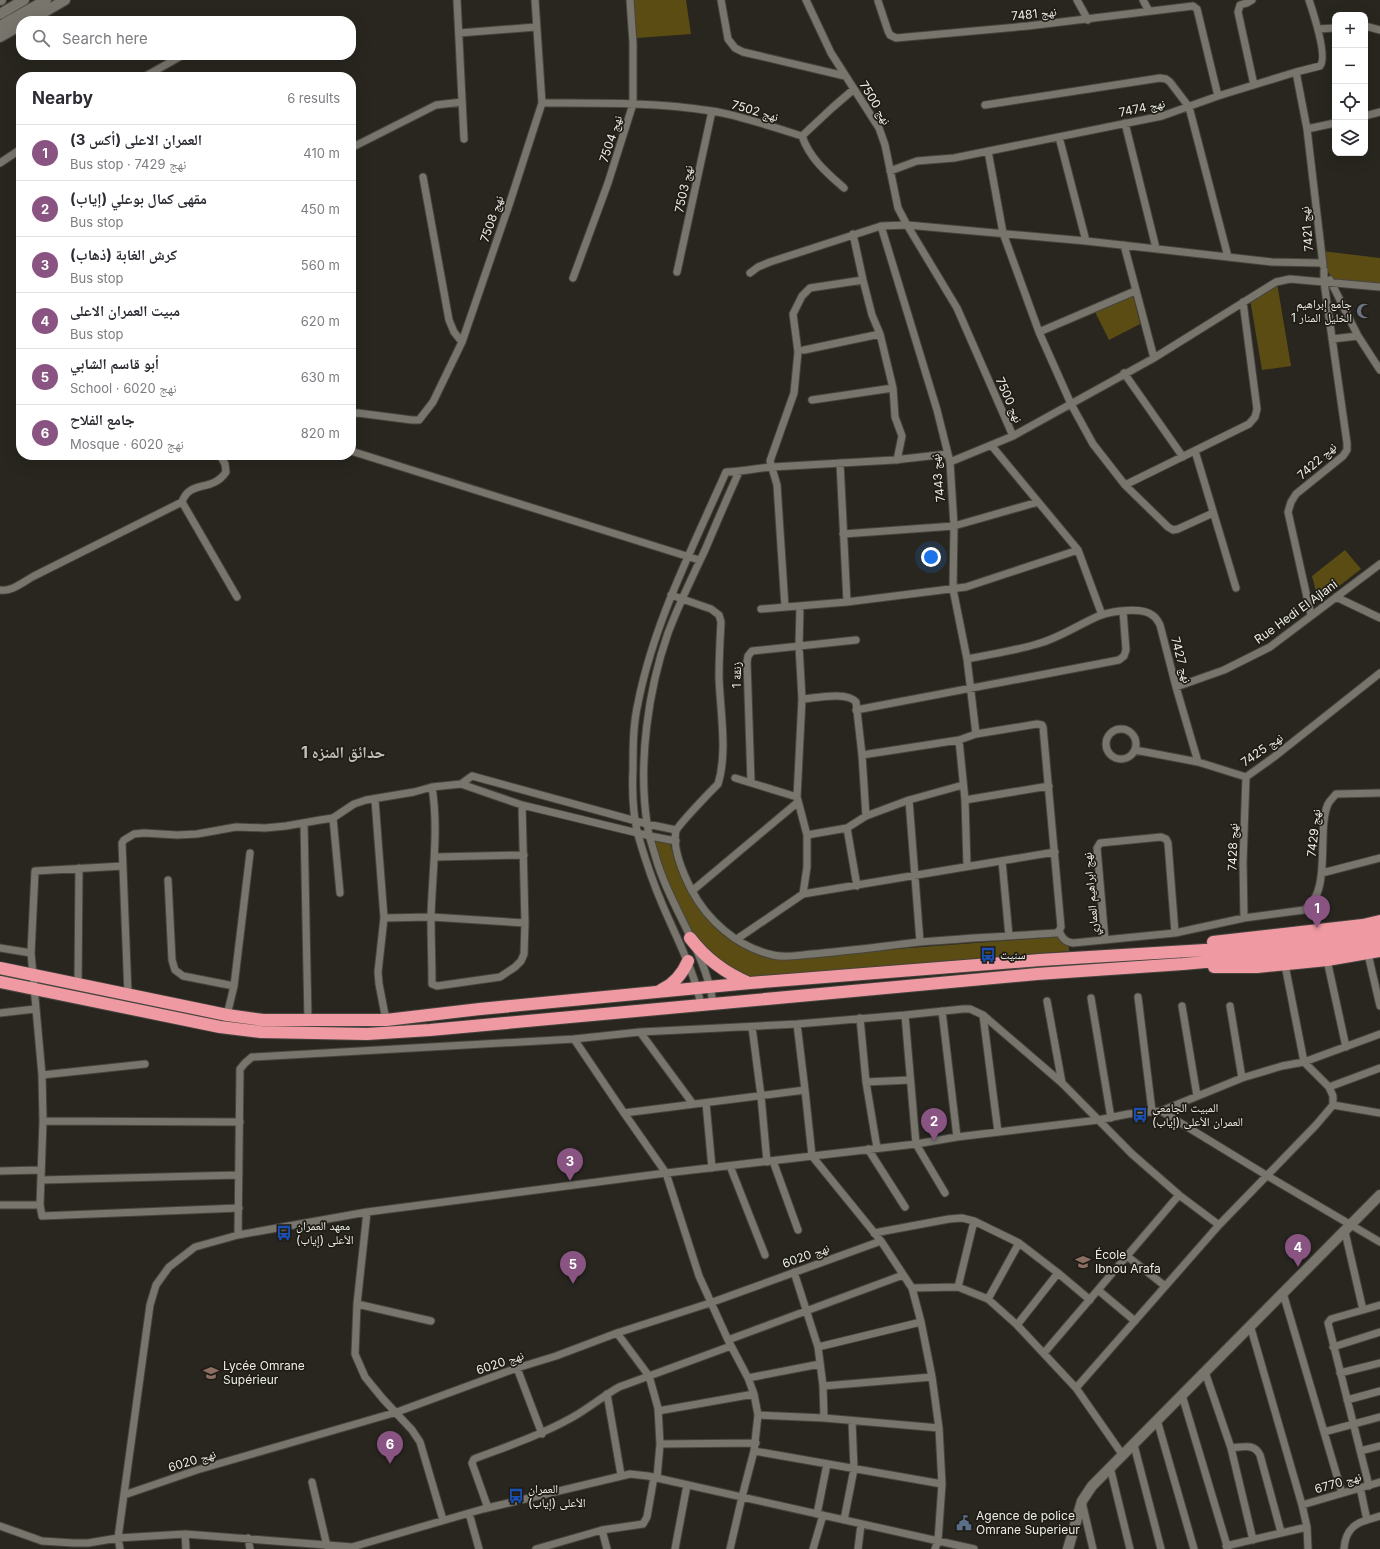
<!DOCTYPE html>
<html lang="en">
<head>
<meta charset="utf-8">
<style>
	:root { --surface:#fff; --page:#f2f2f3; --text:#2b2b33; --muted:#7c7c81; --line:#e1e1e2; --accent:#8a5482 }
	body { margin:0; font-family:Inter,"Noto Naskh Arabic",sans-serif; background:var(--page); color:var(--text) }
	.controls { position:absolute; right:12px; top:12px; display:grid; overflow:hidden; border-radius:8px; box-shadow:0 4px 16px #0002 }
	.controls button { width:36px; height:36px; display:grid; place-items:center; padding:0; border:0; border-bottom:1px solid var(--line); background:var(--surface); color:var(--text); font:20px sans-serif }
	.you { position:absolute; left:931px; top:557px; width:14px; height:14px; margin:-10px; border:3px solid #fff; border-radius:50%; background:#1a73e8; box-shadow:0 0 0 6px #1a73e833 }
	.badge { display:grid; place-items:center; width:26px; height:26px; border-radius:50%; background:var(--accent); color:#fff; font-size:13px; font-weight:700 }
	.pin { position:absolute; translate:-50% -33px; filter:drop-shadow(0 1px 2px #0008) }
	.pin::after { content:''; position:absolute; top:21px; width:14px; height:12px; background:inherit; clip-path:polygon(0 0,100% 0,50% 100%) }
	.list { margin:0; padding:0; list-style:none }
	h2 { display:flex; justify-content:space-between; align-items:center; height:52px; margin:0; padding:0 16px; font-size:17px }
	h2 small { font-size:13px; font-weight:400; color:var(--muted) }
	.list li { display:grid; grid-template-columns:26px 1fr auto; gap:12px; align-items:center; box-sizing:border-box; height:56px; padding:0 16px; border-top:1px solid var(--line) }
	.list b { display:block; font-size:15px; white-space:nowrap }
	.list p { margin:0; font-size:13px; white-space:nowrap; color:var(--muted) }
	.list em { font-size:13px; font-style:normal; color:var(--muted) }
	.icon { flex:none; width:22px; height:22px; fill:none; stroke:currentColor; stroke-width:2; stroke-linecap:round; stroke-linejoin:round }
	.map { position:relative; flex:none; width:1380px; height:1549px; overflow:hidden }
	.search { position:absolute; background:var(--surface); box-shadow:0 4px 16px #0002; left:16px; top:16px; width:340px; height:44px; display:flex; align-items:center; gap:10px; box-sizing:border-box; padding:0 14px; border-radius:16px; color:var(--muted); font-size:15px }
	.panel { position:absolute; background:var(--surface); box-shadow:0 4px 16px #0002; left:16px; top:72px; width:340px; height:388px; border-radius:16px }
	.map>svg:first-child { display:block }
	.green { fill:#5b4c13 }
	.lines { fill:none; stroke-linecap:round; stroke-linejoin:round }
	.street-casing { stroke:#46443e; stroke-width:9 }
	.secondary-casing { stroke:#46443e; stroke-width:12 }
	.highway-casing { stroke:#46443e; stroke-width:14 }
	.street { stroke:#78756d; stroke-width:7 }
	.secondary { stroke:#78756d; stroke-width:10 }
	.highway { stroke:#ef9aa2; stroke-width:12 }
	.labels { text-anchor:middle; stroke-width:3.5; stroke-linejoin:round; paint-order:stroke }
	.street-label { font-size:12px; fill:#edece7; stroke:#1f1d16 }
	.poi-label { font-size:12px; fill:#edece7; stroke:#1f1d16; text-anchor:start }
	.district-label { font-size:16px; font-weight:bold; fill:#c2c0b6; stroke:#1f1d16 }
</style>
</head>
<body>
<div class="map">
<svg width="1380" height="1549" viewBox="0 0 1380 1549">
	<rect width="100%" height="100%" fill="#28261f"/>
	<path class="green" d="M633 0H686L691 34 637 38Z
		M1322 251 1380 258V288L1335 284 1325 266Z
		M1277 283 1291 366 1262 370 1250 299Z
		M1133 295 1140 324 1109 340 1095 312Z
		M1345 550 1361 569 1320 601 1318 599 1312 576Z
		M651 839 670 843C673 852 674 861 678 870 689 897 709 929 736 943 749 950 763 954 777 958L1068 936 1069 951 750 979 730 971 692 936 669 894Z"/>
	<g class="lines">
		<g class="street-casing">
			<path id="street" d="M457 0 464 139
				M721 0 728 39 735 48 743 52 845 76
				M806 0 831 53 879 128 885 145 898 208 907 225 957 308 1013 436
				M1077 0 1088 20
				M1143 0 1149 11
				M1252 0 1247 3 1240 5 1238 12 1254 85
				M878 1 888 31 890 35 896 38 1028 26 1193 6 1197 9 1218 96
				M1365 26 1380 30
				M1318 29 1335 28
				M459 33 536 27
				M1296 72 1307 129 1323 265
				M144 77 183 55
				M542 103C598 103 656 102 712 111 743 116 772 127 802 136 810 159 827 173 844 188
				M985 105 1160 78 1166 79 1170 82 1189 107 1228 257
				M1365 116 1380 112
				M1125 123 1156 248
				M1307 129 1335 123
				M802 136 832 108 854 89
				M1059 137 1086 241
				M351 148 436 105 462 102
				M988 151 1003 233 1039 332 1071 404 1093 444 1125 485 1168 527 1173 530 1178 529 1213 513
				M0 163 21 149
				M890 171 917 161 954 158 1162 116 1218 96 1296 72 1320 66C1328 57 1313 12 1309 0
				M423 177 449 320 454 332 462 342
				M881 226 937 410 950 462 954 526 953 589 967 659 976 734
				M853 234 863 280 872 315 880 334 893 388 895 417 902 436 897 460
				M1124 245 1154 358
				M677 272 712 111
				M750 273 758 267 770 262 881 226 907 225 1086 241 1272 262 1322 263
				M573 278 608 183 633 104V43L630 0
				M1330 280 1358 336 1380 370
				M1039 332 1135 291
				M1332 339 1358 336
				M804 350 880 334
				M1124 373 1183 457
				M812 400 893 388
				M351 414 358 413 412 420H419L433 402 462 342 509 205 542 103 535 0
				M991 445 1078 550 1102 615
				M351 451 699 560
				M1195 451 1236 588
				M950 462 1013 436 1154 358 1276 282 1290 279 1380 287
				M840 463 847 602
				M1125 485 1249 424 1255 417 1257 409 1243 302
				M182 502 237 597
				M843 534 954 526 1038 502
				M0 590C12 592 23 582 34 576L182 502C190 479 212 493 226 472L225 464 220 455
				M671 595 711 609 719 615 721 622C720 640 719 659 719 677 720 710 728 752 718 784 711 791 678 825 676 831 672 848 684 875 691 889 707 920 737 947 773 955 785 958 800 955 812 954 848 951 884 946 920 942 965 938 1010 936 1056 933L1059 931 1061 927 1043 727 1042 725 1037 724 976 734 959 740 862 755
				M1336 597 1380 618
				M800 606 799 646 802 699 797 797 807 835V867L803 894
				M785 607 777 485 770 461 794 393 798 352 793 314 802 296 810 288 863 280
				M761 609 847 602 966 587 1078 550
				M1311 615 1288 512 1291 502 1296 494 1343 456 1347 450V443L1324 282V270
				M967 659C990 654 1014 651 1037 644 1060 638 1079 624 1101 615 1113 611 1142 607 1152 615 1156 617 1158 621 1160 625L1176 687 1198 762
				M1176 687 1224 670 1270 647 1380 564
				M802 699C815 698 847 691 856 702L862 755 866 816
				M856 710 1119 660 1124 656 1126 650 1123 611
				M1106 744a15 15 0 1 1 30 0a15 15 0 1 1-30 0Z
				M959 740 965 800 967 866
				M1135 750 1198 762 1246 777 1274 757 1380 673
				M735 778 797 797
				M751 782 747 662 748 656 752 651 856 640
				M461 784 522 805 650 836 676 841
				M432 787C439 830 432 874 431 917 431 940 432 962 432 984L437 986 500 977 515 967 521 961 524 954 525 923
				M375 800 384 918 378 972 379 984 386 1020
				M909 800 920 942
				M965 800 1049 786
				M333 818 340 893
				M304 823 308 1021
				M847 828 857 886
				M807 835 847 828 866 816 909 800 963 785
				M435 857 524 855
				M1002 861 1009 936
				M123 866 35 871 31 953 42 1075 43 1121 40 1205 42 1216 239 1208
				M1322 873 1380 858
				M168 880 172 960 175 970 183 976 234 986
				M692 891 798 802
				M384 918 431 917 525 923 522 805
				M1244 918 1243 862 1246 777
				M1059 931C1062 938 1065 942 1073 943L1175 933 1244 918 1304 910C1333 893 1316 831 1328 804 1330 800 1334 797 1336 794L1380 793
				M737 939 803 894 1055 852
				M1105 940 1097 848 1100 843 1161 837 1166 839 1168 843 1175 933
				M0 948 31 953
				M1368 954 1380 1006
				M1327 960 1346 1047
				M1285 965 1304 1062 1380 1034
				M78 984 79 868
				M128 994 122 843 124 840 134 834 144 833 177 835 197 834 236 827 265 828 286 826 320 820 333 818 354 804 366 800 414 792 432 787 461 784 472 776 647 824 676 830
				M1138 997 1152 1111
				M1091 998 1111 1118
				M1047 1001 1062 1083
				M713 1003C706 952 669 906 655 855 652 845 648 834 647 823 638 763 648 690 668 633 679 604 692 577 705 550 716 524 727 498 739 472
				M701 1005C694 970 677 939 663 906 653 883 645 859 638 835 633 815 632 790 633 769 633 747 633 725 638 703 654 622 693 547 726 472 741 472 756 468 772 467L894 460 947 454
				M1182 1006 1197 1096
				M1230 1006 1242 1078
				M942 1011 957 1137
				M0 1013 35 1009
				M227 1015 234 986 250 853
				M905 1015 916 1144 945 1193
				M983 1015 998 1132
				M860 1018 866 1082 877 1148
				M752 1027 761 1096 767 1162
				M640 1032 693 1104
				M574 1039 624 1113 666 1173 699 1276 728 1340 748 1378 754 1394 758 1415 754 1451 742 1497 730 1549
				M42 1075 145 1064
				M866 1082 910 1080
				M805 1090 812 1156 881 1241 912 1288 921 1322 932 1377 939 1428 942 1484 938 1541 935 1549
				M706 1103 712 1168
				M1333 1105 1380 1113
				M1161 1111 1266 1175 1380 1242
				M624 1113 805 1090 797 1024
				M43 1121 240 1122
				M868 1149 905 1207
				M773 1161 798 1230
				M730 1166 765 1255
				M0 1171 40 1170
				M42 1180 239 1175
				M0 1205H40
				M367 1212 357 1304 355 1354 365 1377 383 1399 412 1430 420 1442 443 1520
				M1345 1232 1363 1310
				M874 1233 949 1219 962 1218 974 1221 1019 1243 1058 1273 1090 1300
				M238 1235 240 1069 245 1063 252 1057 574 1039 640 1032 797 1024 905 1015 963 1009H970L983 1015 1062 1083 1132 1154 1179 1195 1219 1225
				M1127 1256 1165 1286
				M794 1272 818 1347 823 1386 824 1418
				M958 1287 974 1221
				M912 1288 958 1287 988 1299 1017 1325 1076 1388 1122 1454
				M1098 1290 1135 1321
				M1283 1293 1342 1493
				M988 1299 1019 1243
				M357 1304 431 1321
				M1017 1325 1058 1273
				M1250 1325 1302 1505 1307 1527 1308 1549
				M617 1333 649 1376 658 1408 660 1444
				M728 1340 903 1275
				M818 1347 921 1322
				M1333 1347 1380 1332
				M1044 1353 1179 1195
				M517 1368 542 1434
				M1205 1372 1231 1448 1253 1540
				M1340 1373 1380 1363
				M748 1378 820 1364
				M823 1386 932 1377
				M1076 1388 1219 1225 1316 1125 1333 1105V1096L1329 1087 1380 1068
				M607 1394 621 1475
				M1182 1395 1228 1549
				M1347 1400 1380 1391
				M658 1411 754 1394
				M758 1415 824 1418 939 1428
				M1157 1420 1194 1549
				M1324 1432 1380 1417
				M1134 1445 1161 1549
				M1231 1448C1243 1447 1254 1443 1260 1455L1281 1532
				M754 1451 942 1484
				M1360 1451 1380 1446
				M1110 1467 1130 1549
				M657 1478 660 1444 756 1443
				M312 1482 327 1546
				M1369 1486 1328 1323 1331 1319 1380 1305
				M124 1495 197 1470 397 1412 517 1368 556 1356 617 1333 710 1303 881 1241
				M1082 1502 1093 1549
				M1302 1505 1380 1482
				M488 1508 472 1463 474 1459C508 1446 541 1435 573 1417 589 1408 603 1396 619 1387L731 1346
				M469 1513 479 1549
				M817 1514 827 1464
				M844 1520 854 1469 852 1421
				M1367 1520 1380 1516
				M0 1526 42 1541 73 1543H88L118 1538 185 1534 352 1547 483 1509 630 1474 648 1476 974 1549
				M602 1530 607 1549
				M185 1534 186 1549
				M248 1538 250 1549
				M1226 1546 1307 1527
				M120 1549 118 1538 150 1305 156 1285 169 1267 195 1247 238 1235 367 1212 666 1173 916 1144 957 1137 1098 1120 1128 1114 1161 1111 1242 1078 1282 1066 1304 1062 1329 1087
				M536 1549 602 1530 643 1524 647 1517 654 1477
				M675 1549 687 1485
				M813 1549 823 1515
				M858 1549 861 1524
				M1344 1549C1345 1533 1352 1524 1367 1520L1360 1487"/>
		</g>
		<g class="secondary-casing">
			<path id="secondary" d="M0 0H1
				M0 14 24 0
				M29 21 65 0
				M0 26 46 0
				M0 37 21 25
				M1068 1549 1082 1501 1092 1486 1380 1195"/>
		</g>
		<g class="highway-casing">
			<path id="highway" d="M690 938C706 959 725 973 749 983
				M1213 942 1363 925 1380 921
				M1214 967H1257L1327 960 1380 951
				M0 968 227 1015 263 1020H386L480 1009 750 983 1040 960 1238 948 1316 942 1380 931
				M0 982 220 1027 261 1032 367 1034 430 1030 1037 974 1183 964 1315 952 1380 941
				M661 990C674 984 682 975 688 961"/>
		</g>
		<use href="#street" class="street"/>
		<use href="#secondary" class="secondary"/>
		<use href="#highway" class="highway"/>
	</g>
	<defs>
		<g id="mosque-bare" transform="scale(1.2)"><path d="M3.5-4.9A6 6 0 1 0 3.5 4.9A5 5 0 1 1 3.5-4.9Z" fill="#6b7280" stroke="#1f1d16" stroke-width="2.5" paint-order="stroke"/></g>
		<g id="bus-bare" transform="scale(1.2)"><path d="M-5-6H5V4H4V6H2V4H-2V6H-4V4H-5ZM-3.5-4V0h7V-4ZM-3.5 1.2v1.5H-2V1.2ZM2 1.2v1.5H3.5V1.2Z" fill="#1a4fb4" stroke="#1f1d16" stroke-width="2.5" paint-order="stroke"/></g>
		<g id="school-bare" transform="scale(1.2)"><path d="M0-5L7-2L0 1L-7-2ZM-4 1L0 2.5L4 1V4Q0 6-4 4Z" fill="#8d6e63" stroke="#1f1d16" stroke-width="2.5" paint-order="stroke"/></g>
		<g id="civic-bare" transform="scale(1.2)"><path d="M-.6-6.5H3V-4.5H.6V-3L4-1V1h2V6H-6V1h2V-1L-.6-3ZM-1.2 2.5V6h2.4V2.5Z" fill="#5c6f8a" stroke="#1f1d16" stroke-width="2.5" paint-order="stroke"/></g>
	</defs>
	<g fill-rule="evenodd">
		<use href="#mosque-bare" x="1364" y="311"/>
		<use href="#bus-bare" x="988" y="955"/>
		<use href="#bus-bare" x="1140" y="1115"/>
		<use href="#bus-bare" x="284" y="1233"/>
		<use href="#school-bare" x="1083" y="1262"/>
		<use href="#school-bare" x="211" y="1373"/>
		<use href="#bus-bare" x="516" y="1496"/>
		<use href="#civic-bare" x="964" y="1523"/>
	</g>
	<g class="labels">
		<g class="street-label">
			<text transform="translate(1034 14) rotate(-6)" y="4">نهج 7481</text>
			<text transform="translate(875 103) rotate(59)" y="4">نهج 7500</text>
			<text transform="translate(1142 108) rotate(-12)" y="4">نهج 7474</text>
			<text transform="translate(755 111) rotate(16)" y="4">نهج 7502</text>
			<text transform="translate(611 139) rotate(-72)" y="4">نهج 7504</text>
			<text transform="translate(684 189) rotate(-78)" y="4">نهج 7503</text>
			<text transform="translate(492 219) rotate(-71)" y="4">نهج 7508</text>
			<text transform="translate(1307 229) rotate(-96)" y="4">نهج 7421</text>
			<text transform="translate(1009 400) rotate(66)" y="4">نهج 7500</text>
			<text transform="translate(1317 461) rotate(-42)" y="4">نهج 7422</text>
			<text transform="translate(938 478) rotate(-97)" y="4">نهج 7443</text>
			<text transform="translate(1296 612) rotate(-36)" y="4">Rue Hedi El Ajlani</text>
			<text transform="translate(1181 660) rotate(75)" y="4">نهج 7427</text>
			<text transform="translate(737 675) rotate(-90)" y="4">زنقة 1</text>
			<text transform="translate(1262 750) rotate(-35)" y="4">نهج 7425</text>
			<text transform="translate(1314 833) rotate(-84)" y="4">نهج 7429</text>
			<text transform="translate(1233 847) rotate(-89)" y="4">نهج 7428</text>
			<text transform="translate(1091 894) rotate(-95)" y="4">نهج ابراهيم العماري</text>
			<text transform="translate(806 1256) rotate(-20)" y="4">نهج 6020</text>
			<text transform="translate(500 1363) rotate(-19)" y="4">نهج 6020</text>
			<text transform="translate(192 1461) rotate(-17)" y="4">نهج 6020</text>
			<text transform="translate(1338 1483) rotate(-16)" y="4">نهج 6770</text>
		</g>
		<g class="poi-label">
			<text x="1352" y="308" text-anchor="end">جامع إبراهيم<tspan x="1352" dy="14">الخليل المنار 1</tspan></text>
			<text x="1000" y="959">سنيت</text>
			<text x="1152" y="1112">المبيت الجامعي<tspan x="1152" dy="14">العمران الأعلى (إياب)</tspan></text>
			<text x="296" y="1230">معهد العمران<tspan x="296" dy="14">الأعلى (إياب)</tspan></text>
			<text x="1095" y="1259">École<tspan x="1095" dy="14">Ibnou Arafa</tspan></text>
			<text x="223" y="1370">Lycée Omrane<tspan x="223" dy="14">Supérieur</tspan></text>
			<text x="528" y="1493">العمران<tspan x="528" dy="14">الأعلى (إياب)</tspan></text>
			<text x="976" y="1520">Agence de police<tspan x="976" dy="14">Omrane Superieur</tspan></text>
		</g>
		<g class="district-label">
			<text x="343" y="758">حدائق المنزه 1</text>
		</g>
	</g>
</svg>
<div class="controls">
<button>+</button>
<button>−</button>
<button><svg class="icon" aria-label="locate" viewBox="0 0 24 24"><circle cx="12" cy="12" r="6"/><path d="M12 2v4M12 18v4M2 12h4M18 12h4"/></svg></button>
<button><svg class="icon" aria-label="layers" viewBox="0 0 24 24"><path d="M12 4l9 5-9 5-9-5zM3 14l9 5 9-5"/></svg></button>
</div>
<div class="you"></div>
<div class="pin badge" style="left:1317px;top:928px">1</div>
<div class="pin badge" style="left:934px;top:1141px">2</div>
<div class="pin badge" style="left:570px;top:1181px">3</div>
<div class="pin badge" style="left:1298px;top:1267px">4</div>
<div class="pin badge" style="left:573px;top:1284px">5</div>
<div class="pin badge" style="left:390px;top:1464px">6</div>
<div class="search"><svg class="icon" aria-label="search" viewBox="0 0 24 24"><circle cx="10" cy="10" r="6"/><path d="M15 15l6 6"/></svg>Search here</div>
<section class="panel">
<h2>Nearby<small>6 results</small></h2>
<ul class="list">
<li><span class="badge">1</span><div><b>العمران الاعلى (أكس 3)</b><p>Bus stop · نهج 7429</p></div><em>410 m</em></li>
<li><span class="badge">2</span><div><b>مقهى كمال بوعلي (إياب)</b><p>Bus stop</p></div><em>450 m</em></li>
<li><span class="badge">3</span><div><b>كرش الغابة (ذهاب)</b><p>Bus stop</p></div><em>560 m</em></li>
<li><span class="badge">4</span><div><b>مبيت العمران الاعلى</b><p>Bus stop</p></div><em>620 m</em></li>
<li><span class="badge">5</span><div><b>أبو قاسم الشابي</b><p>School · نهج 6020</p></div><em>630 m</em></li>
<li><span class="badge">6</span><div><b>جامع الفلاح</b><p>Mosque · نهج 6020</p></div><em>820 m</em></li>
</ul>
</section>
</div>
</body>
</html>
